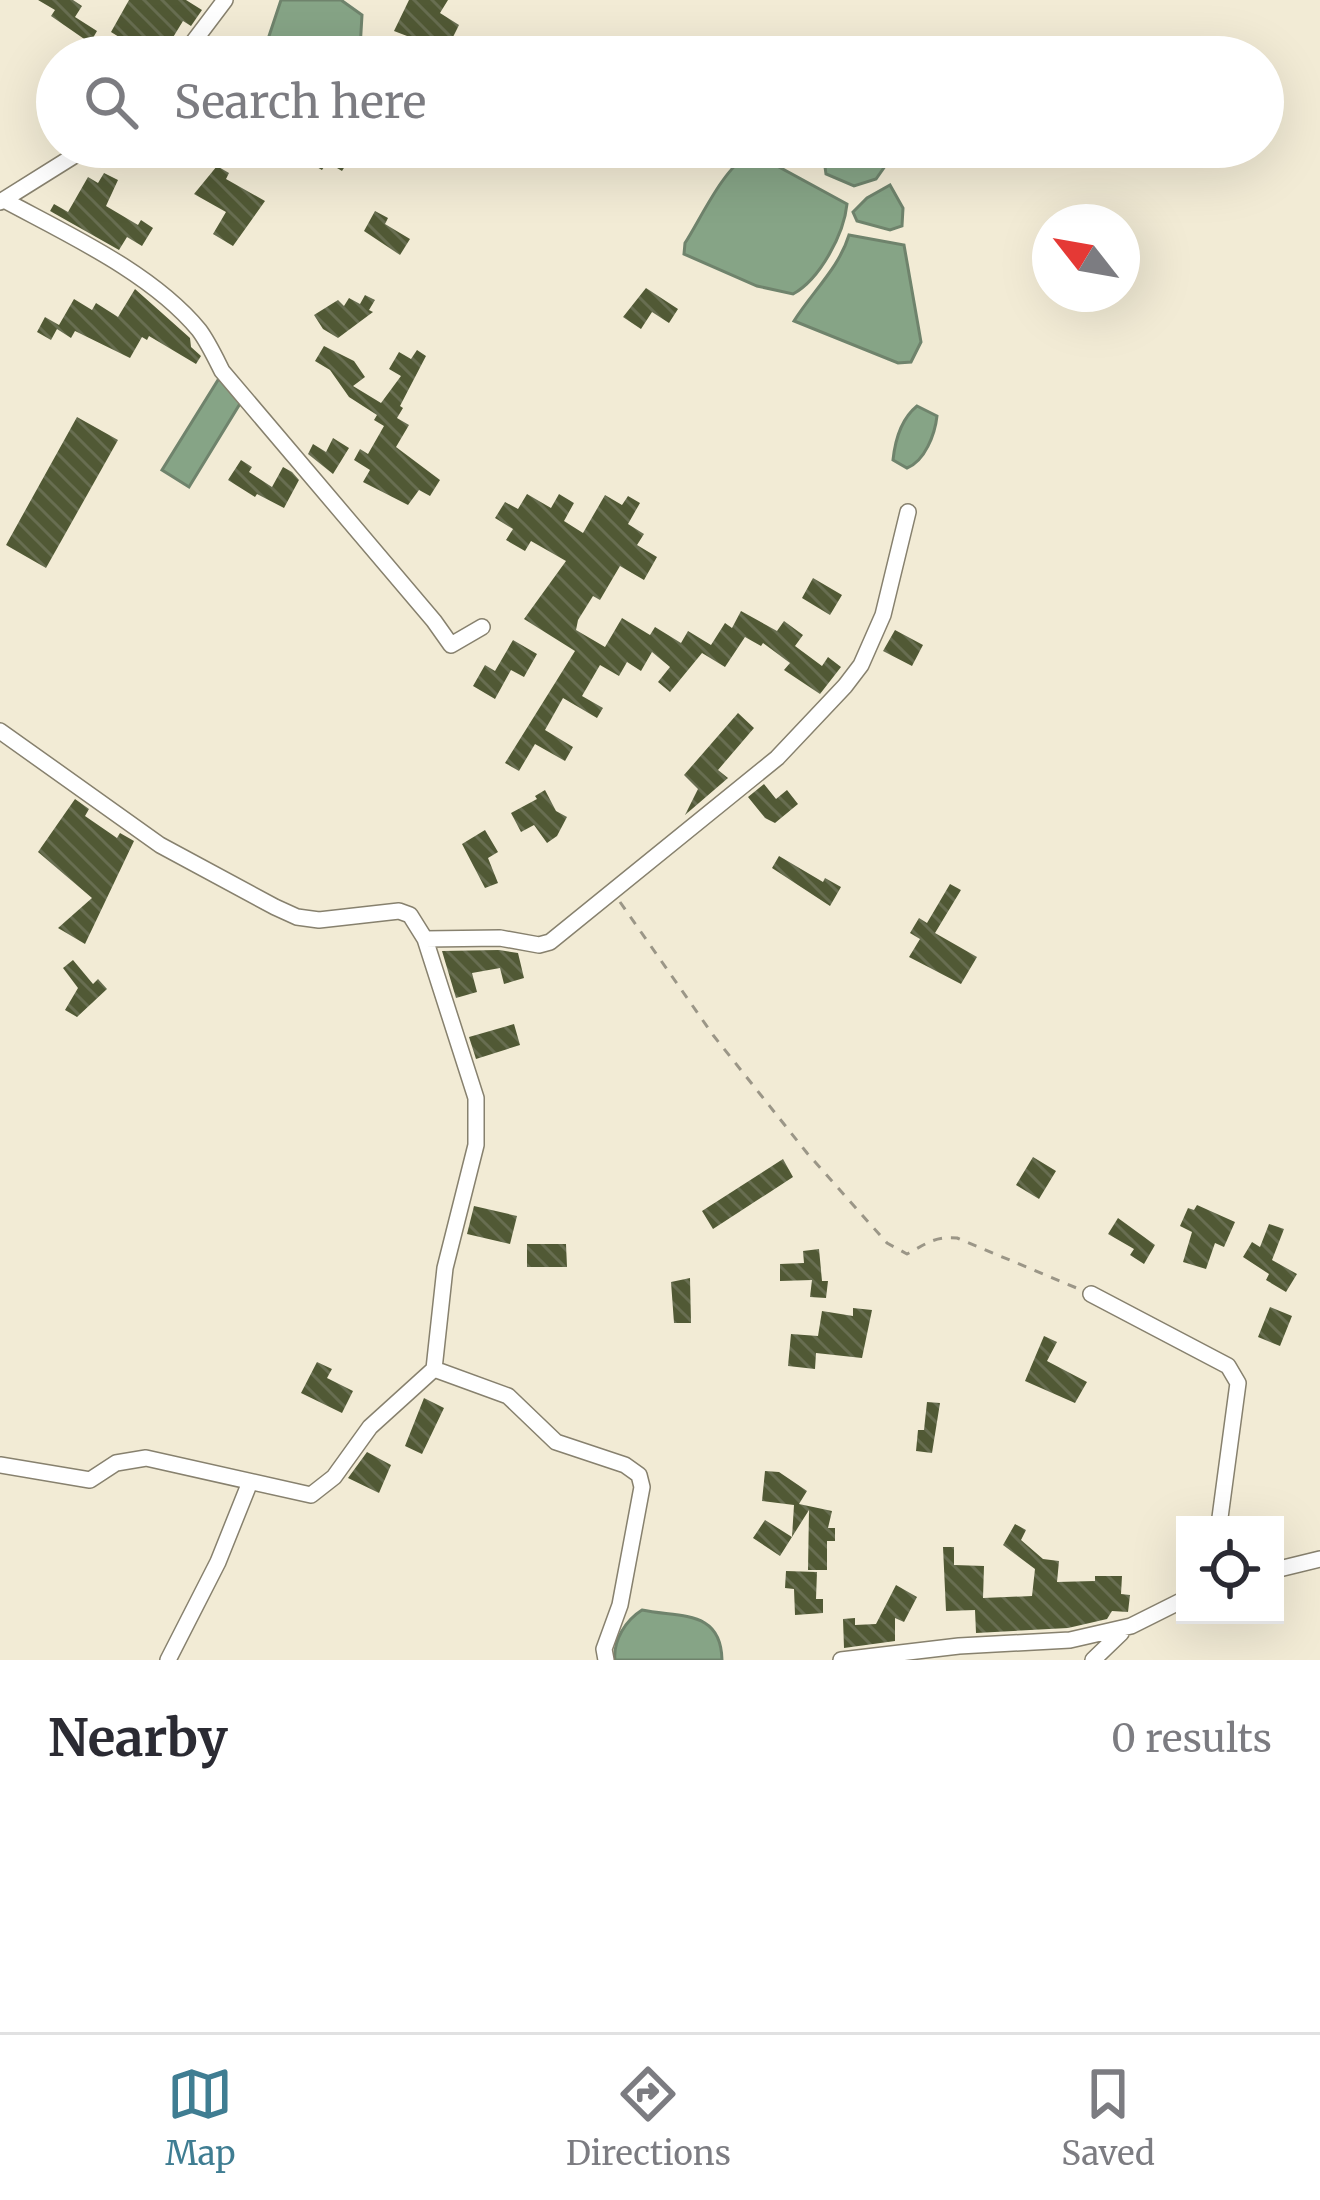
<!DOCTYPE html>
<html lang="en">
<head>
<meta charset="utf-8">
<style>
	:root { --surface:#fff; --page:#f2f2f3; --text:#2b2b33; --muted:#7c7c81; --line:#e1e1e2; --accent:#3f7d92 }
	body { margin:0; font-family:Merriweather,serif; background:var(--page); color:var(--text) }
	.controls { position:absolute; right:36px; bottom:36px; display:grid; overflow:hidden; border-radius:0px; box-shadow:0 12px 48px #0002 }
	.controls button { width:108px; height:108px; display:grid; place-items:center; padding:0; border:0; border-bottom:3px solid var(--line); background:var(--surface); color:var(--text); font:60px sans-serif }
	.compass { position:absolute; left:1032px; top:204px; width:108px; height:108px; border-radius:50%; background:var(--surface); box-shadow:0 12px 48px #0002; rotate:301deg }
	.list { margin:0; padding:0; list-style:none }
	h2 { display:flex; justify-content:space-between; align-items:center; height:156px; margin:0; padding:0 48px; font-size:51px }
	h2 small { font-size:39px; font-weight:400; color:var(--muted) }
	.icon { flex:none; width:66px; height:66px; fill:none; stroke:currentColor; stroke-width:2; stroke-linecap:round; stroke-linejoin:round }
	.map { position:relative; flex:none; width:1320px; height:1660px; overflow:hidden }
	.search { position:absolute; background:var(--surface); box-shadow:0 12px 48px #0002; left:36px; right:36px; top:36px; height:132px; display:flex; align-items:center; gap:30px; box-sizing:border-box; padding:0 42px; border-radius:66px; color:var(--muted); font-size:45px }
	.sheet { height:372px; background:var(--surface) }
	nav { display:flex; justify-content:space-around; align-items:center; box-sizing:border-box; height:168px; border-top:3px solid var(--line); background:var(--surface); font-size:33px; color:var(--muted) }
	nav a { display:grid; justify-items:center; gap:6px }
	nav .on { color:var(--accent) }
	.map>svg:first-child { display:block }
	.water { fill:#86a486; stroke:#6f836c; stroke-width:3 }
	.building { fill:url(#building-back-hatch) }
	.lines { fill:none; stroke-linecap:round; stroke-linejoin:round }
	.minor-casing { stroke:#87816e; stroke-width:18 }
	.path { stroke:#9b9687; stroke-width:3; stroke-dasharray:9 9; stroke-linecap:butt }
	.minor { stroke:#fff; stroke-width:15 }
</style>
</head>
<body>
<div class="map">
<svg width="1320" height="1660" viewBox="0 0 1320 1660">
	<defs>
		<pattern id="building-back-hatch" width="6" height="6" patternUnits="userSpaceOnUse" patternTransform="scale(3)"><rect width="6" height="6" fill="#515935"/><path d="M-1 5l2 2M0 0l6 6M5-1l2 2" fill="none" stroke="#686e51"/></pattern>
	</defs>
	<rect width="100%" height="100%" fill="#f2ebd5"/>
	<path class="water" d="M281 0H341L362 15 360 49 356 57H298L268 39Z
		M836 147H885L890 159 876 179 854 186 826 174 825 167Z
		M748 156 766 160 847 204C844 234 820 279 793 294L757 286 684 254 685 243C700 220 724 167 748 156Z
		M890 185 903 208 902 226 890 230 857 221 853 212 867 198Z
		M849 235 904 245 921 342 911 362 898 363 794 321C812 292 839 268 849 235Z
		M218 380H224L241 402 189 487 162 470Z
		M917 406 937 416C935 434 925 461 907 468L893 460C895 441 901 419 917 406Z
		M642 1610C680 1618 721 1609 722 1660H615C613 1640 626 1620 642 1610Z"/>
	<path class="building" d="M38 0H73L82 6 75 17 97 31 90 43 51 16 55 10Z
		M129 0H186L202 10 191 26 183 21 161 57H135L140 50 111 32Z
		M409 0H448L440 13 459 25 446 51 394 31Z
		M308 147H357L342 171 327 162 322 170 301 158Z
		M217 166 229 173 226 179 265 201 233 246 213 234 226 212 194 194Z
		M104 173 118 180 106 206 138 225 141 220 153 228 142 246 127 237 119 250 50 211 54 204 68 212 88 177 98 183Z
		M375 211 388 218 385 224 410 239 400 255 364 231Z
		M646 288 678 309 669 323 652 312 641 329 623 317Z
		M135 289 190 338 191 347 201 356 196 364 149 336 147 340 142 337 130 358 75 331 71 338 57 329 51 340 37 332 45 317 59 325 74 299 92 310 96 303 118 317Z
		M365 295 375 300 369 310 373 312 338 338 323 329 314 315 338 300 344 306 349 298 360 304Z
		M324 346 354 361 365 377 353 386 381 403 401 376 389 369 399 352 411 359 417 350 426 356 400 406 403 408 397 418 409 425 396 447 440 480 430 496 419 490 408 505 363 482 370 470 354 460 360 449 368 454 384 426 374 420 377 415 349 397 330 370 315 361Z
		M77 417 118 440 46 568 6 545Z
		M333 438 349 448 333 474 308 454 313 444 326 452Z
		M241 460 252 467 249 472 272 487 283 467 292 472 299 480 284 508 257 494 255 497 228 480Z
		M527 494 551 508 559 494 574 503 564 521 583 533 605 495 622 505 628 496 640 503 628 524 644 534 637 545 657 557 644 580 620 566 600 600 593 596 578 620 576 630 605 647 622 618 650 635 655 627 681 643 688 631 711 645 725 623 732 628 741 611 777 631 784 621 803 635 795 646 822 666 828 657 841 667 820 694 784 670 790 663 763 643 761 646 745 637 725 667 702 653 670 692 658 682 670 667 652 652 641 671 627 662 619 676 600 665 582 696 603 708 597 718 563 698 545 730 573 747 565 761 535 744 519 771 505 763 575 651 524 619 566 561 531 541 525 551 506 540 513 529 495 518 505 502 518 509Z
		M813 578 842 595 830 615 802 598Z
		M895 630 923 645 912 666 883 651Z
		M513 640 537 654 524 677 511 670 495 699 473 686 485 665 495 671Z
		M738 713 754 728 718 770 728 778 685 815 698 789 684 775Z
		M764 784 776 799 787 790 798 804 775 823 765 818 748 797Z
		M545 790 556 811 567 817 557 836 547 843 534 825 521 832 511 813 537 799 535 796Z
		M75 799 89 809 85 816 117 838 120 833 134 841 85 944 58 928 92 898 38 852Z
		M485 830 498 852 488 858 498 883 485 888 462 844Z
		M779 856 823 882 825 878 841 887 830 906 772 868Z
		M950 884 961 890 935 933 977 957 961 984 909 957 920 939 910 933 919 918 927 923Z
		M499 950 518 953 524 978 504 984 500 968 472 973 477 992 456 998 442 951Z
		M73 960 93 984 98 979 107 989 77 1017 65 1010 78 988 63 968Z
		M514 1024 520 1045 476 1059 469 1037Z
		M1033 1157 1056 1171 1039 1199 1016 1185Z
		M783 1159 793 1177 713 1229 702 1211Z
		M1197 1205 1235 1222 1224 1247 1215 1243 1206 1269 1183 1262 1192 1232 1180 1226 1188 1208 1194 1210Z
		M474 1206 517 1216 510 1244 467 1234Z
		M1118 1218 1155 1245 1144 1264 1130 1255 1134 1249 1108 1234Z
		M1269 1224 1284 1229 1272 1260 1297 1274 1286 1292 1266 1280 1269 1274 1243 1257 1252 1242 1260 1247Z
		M527 1244H566L567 1267H527Z
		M819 1249 822 1281H828L826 1298 810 1297 812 1280 780 1281V1264L804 1263 803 1251Z
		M690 1278 691 1323H674L671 1282Z
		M1270 1307 1292 1316 1280 1346 1258 1337Z
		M853 1308 872 1310 862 1358 816 1353 815 1369 788 1366 791 1334 818 1336 822 1311 853 1316Z
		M1044 1336 1057 1342 1047 1361 1087 1382 1075 1403 1025 1381Z
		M317 1362 332 1369 327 1378 353 1391 342 1413 301 1393Z
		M424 1398 444 1408 422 1454 405 1446Z
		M927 1402 940 1403 932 1453 916 1451 918 1430H924Z
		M367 1452 391 1465 379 1493 348 1478Z
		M765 1471 779 1472 807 1491 799 1504 832 1511 828 1528H835V1541H827V1570H808L809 1510 780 1556 753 1538 765 1520 792 1537 794 1505 762 1501Z
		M1015 1524 1026 1530 1021 1540 1043 1559 1059 1561 1057 1582 1095 1581V1576H1122L1121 1594 1130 1595 1128 1612 1112 1611 1107 1619 1068 1628 976 1633 975 1610 946 1611 943 1547H954V1565L984 1566 983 1598 1032 1596 1035 1569 1003 1545Z
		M786 1571 817 1572 816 1599H823V1613L795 1615 794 1589 785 1588Z
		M896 1585 917 1597 904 1622 895 1618V1641L844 1648 843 1619 855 1618V1625L876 1624Z"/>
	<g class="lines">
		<g class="minor-casing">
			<path id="minor" d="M182 57 225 0
				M4 200C67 234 152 273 199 330 208 342 215 357 222 371L434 621 451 645 482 627
				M0 202 88 147
				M0 731 160 845 275 907 297 917 319 920 399 911 410 915 425 939 476 1098V1145L445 1268 434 1369 370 1427 334 1477 311 1495 146 1458 116 1463 90 1480 0 1465
				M425 939 500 938 539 945 550 942 777 758 845 686 861 665 883 615 908 512
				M1091 1294 1228 1366 1238 1383 1219 1525
				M434 1369 508 1396 556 1442 625 1465 639 1475 642 1487 620 1605 604 1649 606 1660
				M1275 1570 1320 1559
				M168 1660 218 1562 250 1482
				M841 1660 959 1646 1070 1640 1131 1626 1185 1599
				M1093 1660 1121 1633"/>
		</g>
		<path class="path" d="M620 902 713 1035 807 1153 887 1243 907 1254C926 1244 934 1236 957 1238L1079 1289"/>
		<use href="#minor" class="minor"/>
	</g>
</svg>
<div class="controls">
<button><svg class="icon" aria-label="locate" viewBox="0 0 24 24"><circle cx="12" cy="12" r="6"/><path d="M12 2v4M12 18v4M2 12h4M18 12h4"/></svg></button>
</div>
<svg class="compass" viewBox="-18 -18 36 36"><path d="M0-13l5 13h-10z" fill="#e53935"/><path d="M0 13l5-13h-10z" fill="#7c7c81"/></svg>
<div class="search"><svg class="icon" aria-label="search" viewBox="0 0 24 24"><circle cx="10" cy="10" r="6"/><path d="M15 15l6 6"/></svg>Search here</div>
</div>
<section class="sheet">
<h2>Nearby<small>0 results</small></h2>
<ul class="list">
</ul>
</section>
<nav>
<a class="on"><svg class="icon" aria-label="map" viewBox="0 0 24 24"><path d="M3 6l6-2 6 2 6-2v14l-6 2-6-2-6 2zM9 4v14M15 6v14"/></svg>Map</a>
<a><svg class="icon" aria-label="directions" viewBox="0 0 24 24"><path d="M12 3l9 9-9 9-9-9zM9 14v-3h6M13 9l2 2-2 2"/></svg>Directions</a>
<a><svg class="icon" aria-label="saved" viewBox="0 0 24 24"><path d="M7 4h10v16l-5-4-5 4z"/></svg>Saved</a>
</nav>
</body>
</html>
